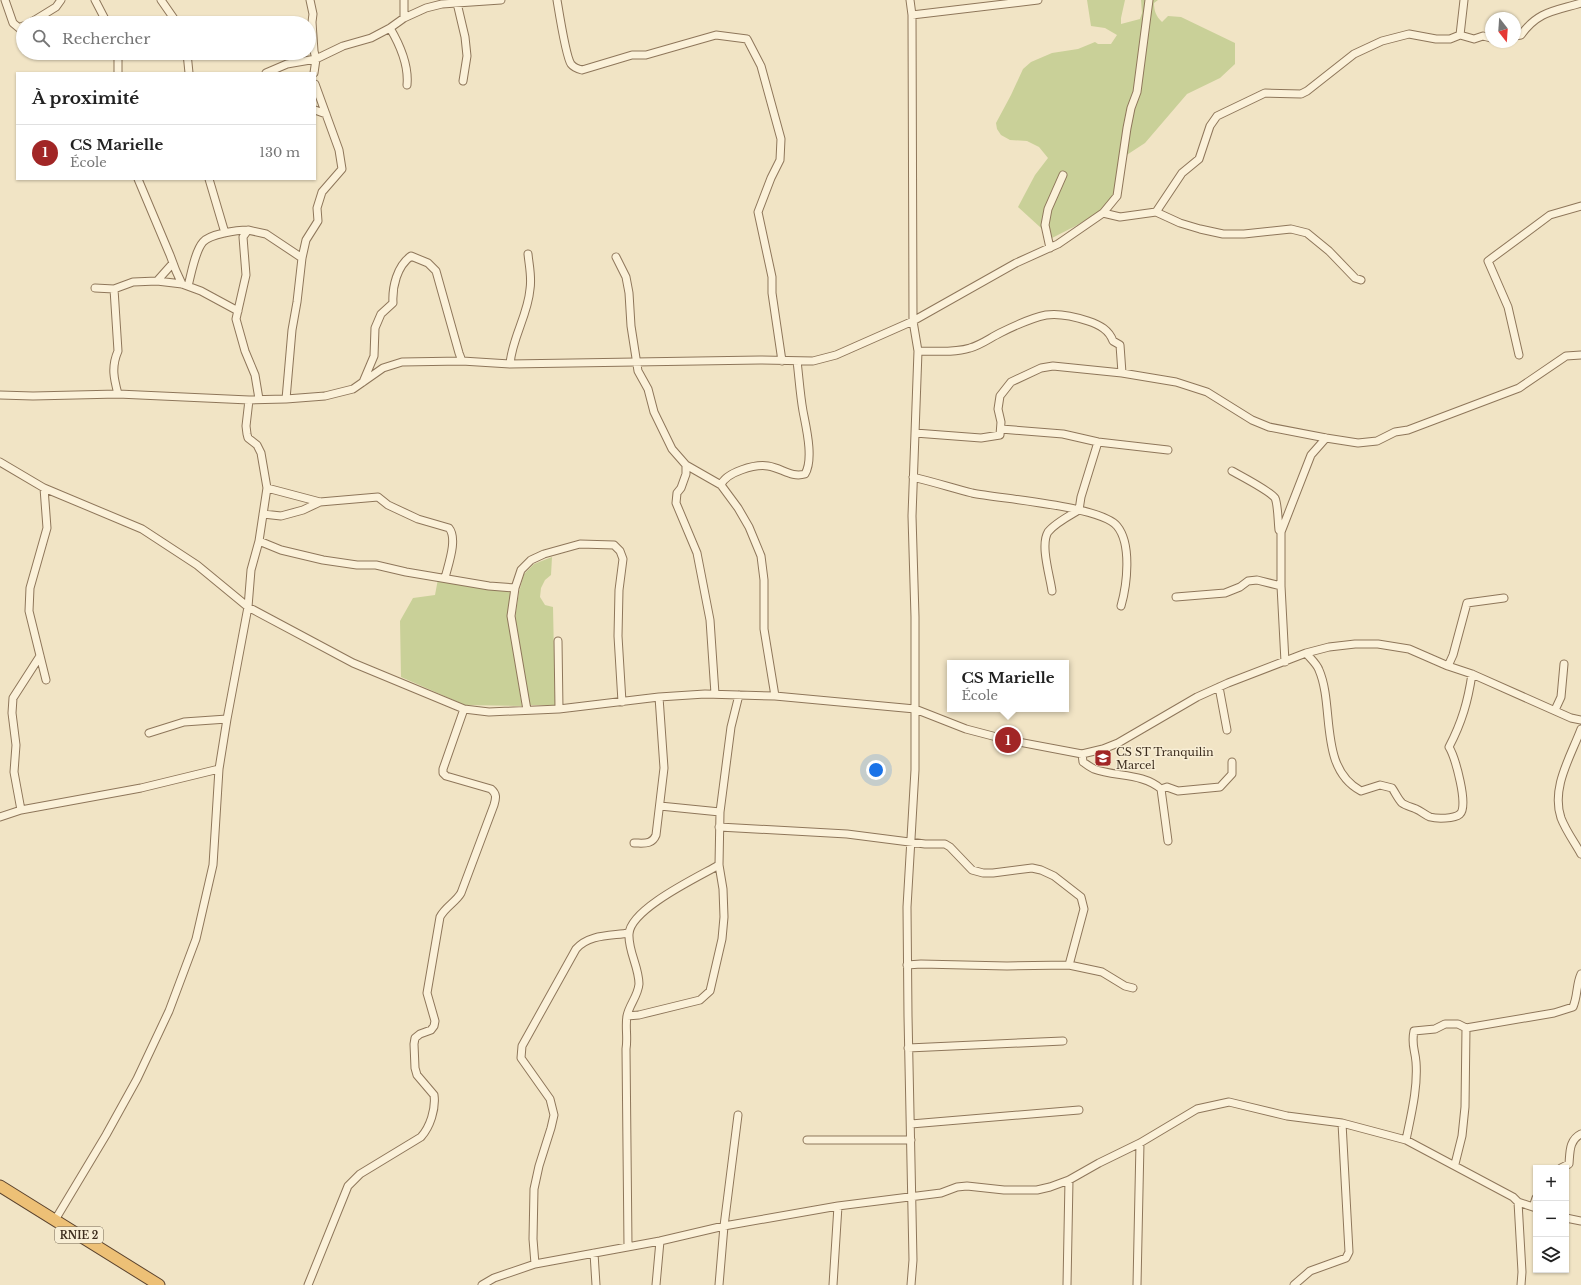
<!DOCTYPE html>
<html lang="fr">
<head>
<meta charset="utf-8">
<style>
	:root { --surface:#fff; --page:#f6f6f6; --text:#222; --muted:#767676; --line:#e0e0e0; --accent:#a12626 }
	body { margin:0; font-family:"Libre Baskerville",serif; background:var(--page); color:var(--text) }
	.controls { position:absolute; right:12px; bottom:12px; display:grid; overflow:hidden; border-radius:0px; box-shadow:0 1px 3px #0004 }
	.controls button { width:36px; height:36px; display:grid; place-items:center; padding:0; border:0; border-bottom:1px solid var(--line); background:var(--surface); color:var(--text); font:20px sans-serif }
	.compass { position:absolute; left:1485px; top:12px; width:36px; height:36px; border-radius:50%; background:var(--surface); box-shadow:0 1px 3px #0004; rotate:163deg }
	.you { position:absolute; left:876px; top:770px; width:14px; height:14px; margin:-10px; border:3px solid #fff; border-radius:50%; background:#1a73e8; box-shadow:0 0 0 6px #1a73e833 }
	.badge { display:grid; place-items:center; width:26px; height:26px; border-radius:50%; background:var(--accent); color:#fff; font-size:13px; font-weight:700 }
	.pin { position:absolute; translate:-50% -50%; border:2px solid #fff; box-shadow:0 1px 4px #0006 }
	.popup { position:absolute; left:947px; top:660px; width:122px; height:52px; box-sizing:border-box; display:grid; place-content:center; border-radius:0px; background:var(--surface); filter:drop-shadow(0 1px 3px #0005); font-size:13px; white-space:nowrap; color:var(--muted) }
	.popup b { font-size:15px; color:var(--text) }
	.popup::after { content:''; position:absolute; left:50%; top:100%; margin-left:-8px; border:8px solid transparent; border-top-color:var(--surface) }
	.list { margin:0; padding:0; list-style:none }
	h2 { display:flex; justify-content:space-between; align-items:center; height:52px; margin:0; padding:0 16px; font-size:17px }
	h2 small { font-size:13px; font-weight:400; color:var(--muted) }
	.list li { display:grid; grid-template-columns:26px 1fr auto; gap:12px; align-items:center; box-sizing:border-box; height:56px; padding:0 16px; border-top:1px solid var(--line) }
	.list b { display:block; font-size:15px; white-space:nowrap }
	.list p { margin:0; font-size:13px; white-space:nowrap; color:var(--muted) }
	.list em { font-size:13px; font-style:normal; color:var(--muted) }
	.icon { flex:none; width:22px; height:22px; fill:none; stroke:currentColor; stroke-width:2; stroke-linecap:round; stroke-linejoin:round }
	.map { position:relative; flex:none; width:1581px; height:1285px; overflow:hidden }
	.search { position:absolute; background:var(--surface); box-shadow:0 1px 3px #0004; left:16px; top:16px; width:300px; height:44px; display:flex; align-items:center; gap:10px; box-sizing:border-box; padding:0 14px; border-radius:22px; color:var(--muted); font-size:15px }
	.panel { position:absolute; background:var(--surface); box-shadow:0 1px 3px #0004; left:16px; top:72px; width:300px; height:108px; border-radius:0px }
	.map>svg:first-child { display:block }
	.green { fill:#c9d098 }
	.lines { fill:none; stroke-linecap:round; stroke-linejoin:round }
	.minor-casing { stroke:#8e765a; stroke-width:9 }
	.trunk-casing { stroke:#5b432e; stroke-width:13 }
	.minor { stroke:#fbf1d9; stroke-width:7 }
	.trunk { stroke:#edc076; stroke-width:11 }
	.labels { text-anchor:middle; stroke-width:3; stroke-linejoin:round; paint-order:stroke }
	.shield { fill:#f8eed5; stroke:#756755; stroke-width:1 }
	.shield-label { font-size:10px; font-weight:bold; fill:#3d2d1e }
	.poi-label { font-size:11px; fill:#3d2d1e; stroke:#f8eed5; text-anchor:start }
</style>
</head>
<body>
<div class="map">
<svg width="1581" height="1285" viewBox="0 0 1581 1285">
	<rect width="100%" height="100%" fill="#f1e4c5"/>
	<path class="green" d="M1087 0H1125L1121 18V24L1140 19 1142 13 1141 0H1158L1154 3C1154 11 1156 16 1162 22L1168 16 1181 17 1235 43V64L1220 78 1187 94 1145 143 1119 160C1118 169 1119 182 1116 190 1107 213 1073 227 1052 238L1018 207 1035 175 1048 158 1039 147 1027 141 1010 140 1001 135 997 129 996 123 1011 95 1023 69 1031 62 1052 53 1078 49 1095 42 1098 44H1111L1117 35 1105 28 1091 26Z
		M552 557 551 575 545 580 541 588 540 597 545 605 553 607 555 705H530L515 618 519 592 524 574 534 564Z
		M438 579 512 592 509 624 522 706 465 705 401 677 400 621 413 598 435 595Z"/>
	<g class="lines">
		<g class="minor-casing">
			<path id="minor" d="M5 0 13 23 19 28 23 26
				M95 0 107 23
				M161 0 177 23
				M310 0 313 14 312 22 314 51 316 59 314 73
				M557 0C559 12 566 57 571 64 574 68 578 69 582 70L632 55H646L716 35 747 39 761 66 781 139 780 160 771 178 758 212 772 277V293L782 361
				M910 0 912 15 913 321 918 351 912 516 915 617V770L907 907 908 1016 913 1260 911 1285
				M457 3 465 37 467 56 463 81
				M912 15 1038 0
				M404 18V0
				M30 23 56 7 61 0
				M390 28C400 45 409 65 407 85
				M1460 35 1464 0
				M1515 36 1521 35C1538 11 1555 11 1581 3
				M118 53V73
				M187 53 189 73
				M266 73 287 64 316 59 343 46 371 38 390 28 404 18 426 8 442 4 501 0
				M315 110 326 114
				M138 179 170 255 176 271 182 284
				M209 179 225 233
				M1156 212 1182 173 1199 159 1210 126 1217 116 1265 93 1301 94 1307 91 1354 54 1382 41 1409 34 1436 39H1450L1460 35 1474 39 1483 36 1491 38
				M1103 213 1120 217 1156 212 1180 223 1200 229 1223 234H1244L1291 229 1307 233 1329 251 1355 278 1361 280
				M1050 248 1045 225 1048 209 1063 175
				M616 257 626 277 629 293 631 326 638 371 648 389 654 412 672 449 686 465V474L681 488 677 493 676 503 697 553 710 620 715 694
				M157 281 173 263
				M188 286C191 275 195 251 203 242 210 234 237 230 248 230
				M95 288 114 289 133 282 157 281 182 284 201 291 238 311
				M114 289 118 351C111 367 114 379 118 394
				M918 351C935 351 954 353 970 348 981 345 990 338 1000 333 1014 326 1031 318 1046 315 1059 313 1076 317 1088 321 1100 325 1109 330 1113 341L1120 345 1122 373
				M1519 355 1508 307 1488 261 1550 215 1581 206
				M510 364C512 338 528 315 530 289 532 277 529 265 528 254
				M363 382 374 356 375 328 381 314 393 303C392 287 397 266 411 256L428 263 436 271 459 353 462 361
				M0 395 33 396 118 394 249 400 286 399 325 396 353 389 383 368 402 362 462 361 510 364 760 360 813 361 836 355 913 321 1016 263 1058 244 1103 213 1117 196 1127 128 1131 108 1137 92 1149 0
				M259 399 255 375 245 351 236 319 246 275 243 237 248 230 266 234 302 258
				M286 399 292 330 297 302 302 258 306 240 318 221 317 208 322 192 342 169 339 150 315 84
				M1001 429 1063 434 1098 442 1168 450
				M915 433 981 438 1000 435 1001 422 998 409 1000 396 1011 382 1041 368 1053 366 1122 373 1176 382 1207 392 1252 420 1269 427 1326 438 1358 443 1377 441 1395 432 1408 430 1519 388 1566 356 1581 355
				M0 462 44 488 142 529 197 565 248 607 353 663 464 709 489 712 559 709 659 697 705 694 775 696 915 709 966 729 1008 740 1082 754 1103 749 1118 743 1197 697 1228 683 1306 653 1329 647 1355 644H1378L1409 649 1448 666 1472 674 1571 718 1581 720
				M686 465 721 485 738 508 749 527 761 556 764 580V629L775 696
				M1232 471C1241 476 1270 491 1275 498 1278 504 1278 522 1279 530L1281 532
				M913 477C933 482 953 488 972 493 1001 499 1101 506 1117 526 1132 544 1127 585 1121 606
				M721 485C726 472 755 464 768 466 782 468 791 478 805 474 814 459 806 427 803 411 800 394 799 377 797 361
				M44 488 47 528 30 588 29 611 46 680
				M267 488 320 502 378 497 388 505 418 519 449 528C458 539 448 565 445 578
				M263 514 281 516 303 510 320 502
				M259 541 281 550 323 560 357 565H376L406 572 489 586 515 588
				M1052 591C1050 576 1040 545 1048 532 1055 523 1069 516 1079 510L1081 497 1098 442
				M1176 597 1225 593 1240 587 1248 581 1257 580 1281 586
				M558 641 559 709
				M1306 653C1310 658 1317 664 1319 670 1335 707 1318 768 1361 791L1380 785 1392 788C1395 792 1398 799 1402 803 1406 806 1412 807 1416 809 1421 811 1425 815 1430 817 1437 819 1454 819 1460 814 1469 806 1455 757 1449 747 1462 722 1468 701 1472 674
				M1285 662 1281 586V532L1311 455 1326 438
				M1448 666 1453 655 1467 603 1504 598
				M1219 687 1227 730
				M527 710 511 616 515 588 521 570 531 560 544 554 580 544 614 545 620 551 623 559 619 590 618 636 622 702
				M1555 710 1561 697 1564 664
				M1581 729C1570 758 1551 788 1561 818 1566 831 1575 843 1581 854
				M149 733 184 722 227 719
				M1082 754 1083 762C1086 764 1090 767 1094 769 1115 777 1143 773 1161 789L1168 841
				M1161 789 1167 787 1178 791 1220 787 1232 774V762
				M660 806 720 812
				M21 810 14 772 16 745 12 713 13 698 40 656
				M0 817 21 810 141 788 219 769
				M719 827 847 834 925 844H945L950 847 972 870 983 873H993L1032 868 1041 870 1054 876 1081 897 1084 909 1069 965
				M634 843C644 843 652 845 656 835L664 768 659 697
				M907 965 921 964 1007 966 1069 965 1102 972 1125 986 1133 988
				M627 1016 639 1015 700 1000 710 991 722 939 724 917 723 889 719 865 720 812 731 727 739 695
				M908 1048 1063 1041
				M911 1124 1079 1110
				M807 1140H911
				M1406 1140C1411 1115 1418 1088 1416 1062 1415 1049 1411 1045 1414 1031L1435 1029 1445 1024H1458L1466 1028 1554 1013 1573 1007C1578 995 1576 985 1581 974
				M1455 1164 1462 1136 1465 1107 1466 1028
				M1561 1168 1569 1164C1570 1152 1569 1140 1581 1134
				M1518 1202 1522 1272 1521 1285
				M1533 1207 1536 1198
				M1566 1218 1581 1221
				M55 1220 106 1135 137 1079 169 1011 196 939 213 865 219 769 227 719 248 607 251 570 259 541 267 488 261 453 257 445 248 438 247 434 246 426 249 400
				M628 1246 626 1049C628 1038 625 1026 627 1016 629 1005 638 996 639 984 639 967 628 951 629 934 630 909 698 877 719 865
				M594 1253 596 1285
				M535 1264 533 1239 534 1189 539 1166 551 1128 554 1115 550 1099 521 1058 522 1046 576 949C589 934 611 936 629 933
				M308 1285 348 1186 360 1174 421 1137C430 1127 436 1109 434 1095L417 1075 415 1068 414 1044 415 1038 420 1034 431 1030 434 1026 435 1021 427 993 440 917C445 907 456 902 461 893L494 805C496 798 497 794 491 789L446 776 443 773V769L464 709
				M482 1285 494 1278 535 1264 660 1241 724 1226 838 1206 941 1193 957 1187 967 1186 1004 1190H1037L1050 1187 1069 1180 1099 1163 1140 1143 1197 1109 1229 1102 1287 1116 1342 1123 1406 1140 1513 1197 1518 1202 1536 1208
				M656 1285 660 1241
				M719 1285 724 1226 738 1115
				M833 1285 838 1206
				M1067 1285 1069 1180
				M1137 1285 1140 1143
				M1294 1285 1310 1271 1346 1258 1349 1252 1342 1123"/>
		</g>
		<g class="trunk-casing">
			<path id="trunk" d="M0 1186 159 1285"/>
		</g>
		<use href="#minor" class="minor"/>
		<use href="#trunk" class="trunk"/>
	</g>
	<defs>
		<g id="school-square" transform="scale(0.9)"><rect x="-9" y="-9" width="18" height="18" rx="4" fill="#a12626" stroke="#f8eed5"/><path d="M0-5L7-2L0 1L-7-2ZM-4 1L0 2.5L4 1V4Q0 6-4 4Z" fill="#fff"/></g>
	</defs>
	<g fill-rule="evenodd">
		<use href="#school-square" x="1103" y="758"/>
	</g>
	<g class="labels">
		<rect class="shield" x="55" y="1227" width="48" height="16" rx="3"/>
		<g class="shield-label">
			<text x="79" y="1239">RNIE 2</text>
		</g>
		<g class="poi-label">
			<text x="1116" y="756">CS ST Tranquilin<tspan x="1116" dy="13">Marcel</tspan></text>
		</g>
	</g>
</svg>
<div class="controls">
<button>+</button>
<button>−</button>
<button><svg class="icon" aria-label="layers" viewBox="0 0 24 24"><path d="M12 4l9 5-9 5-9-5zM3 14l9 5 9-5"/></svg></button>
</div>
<svg class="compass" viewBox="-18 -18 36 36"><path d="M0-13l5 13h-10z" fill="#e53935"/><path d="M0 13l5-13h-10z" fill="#767676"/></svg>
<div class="you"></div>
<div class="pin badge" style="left:1008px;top:740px">1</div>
<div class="popup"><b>CS Marielle</b>École</div>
<div class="search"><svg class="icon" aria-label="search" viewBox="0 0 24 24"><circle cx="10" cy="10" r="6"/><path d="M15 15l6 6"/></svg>Rechercher</div>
<section class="panel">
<h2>À proximité<small></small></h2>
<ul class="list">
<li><span class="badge">1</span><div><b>CS Marielle</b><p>École</p></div><em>130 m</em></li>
</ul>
</section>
</div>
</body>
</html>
